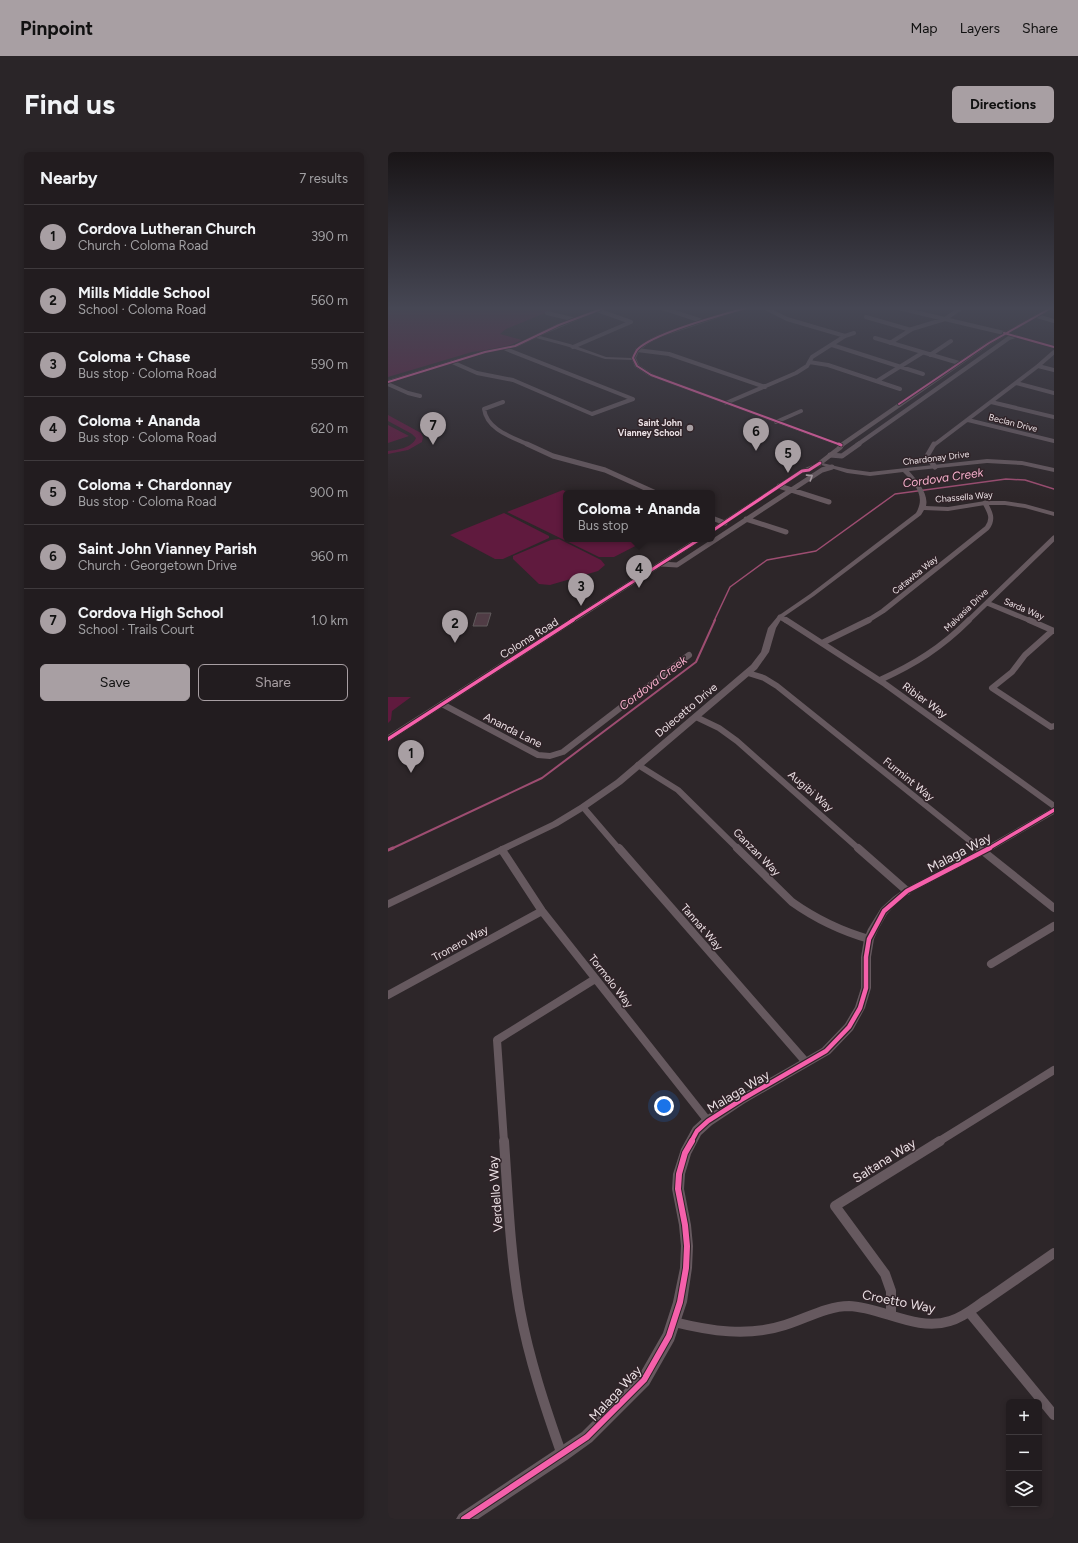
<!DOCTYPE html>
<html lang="en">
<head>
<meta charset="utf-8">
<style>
	:root { --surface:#221c1f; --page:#2a2528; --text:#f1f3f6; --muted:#a2a1a4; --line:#3f3a3d; --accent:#a89fa3 }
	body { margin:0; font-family:Figtree,sans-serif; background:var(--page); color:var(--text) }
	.controls { position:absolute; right:12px; bottom:12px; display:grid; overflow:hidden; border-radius:6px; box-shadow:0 2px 6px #0003 }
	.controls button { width:36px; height:36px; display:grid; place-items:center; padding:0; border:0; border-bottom:1px solid var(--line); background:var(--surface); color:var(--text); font:20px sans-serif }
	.you { position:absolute; left:276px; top:954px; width:14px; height:14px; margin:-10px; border:3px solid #fff; border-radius:50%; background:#1a73e8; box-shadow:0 0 0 6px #1a73e833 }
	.badge { display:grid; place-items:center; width:26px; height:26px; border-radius:50%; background:var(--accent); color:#111; font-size:13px; font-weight:700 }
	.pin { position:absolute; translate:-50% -33px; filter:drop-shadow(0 1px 2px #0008) }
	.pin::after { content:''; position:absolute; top:21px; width:14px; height:12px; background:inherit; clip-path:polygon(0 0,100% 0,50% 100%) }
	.popup { position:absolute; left:175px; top:338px; width:152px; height:52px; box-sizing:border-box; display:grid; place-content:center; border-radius:6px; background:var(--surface); filter:drop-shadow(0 1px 3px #0005); font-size:13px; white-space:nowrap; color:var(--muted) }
	.popup b { font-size:15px; color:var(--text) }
	.popup::after { content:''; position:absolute; left:50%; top:100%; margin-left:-8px; border:8px solid transparent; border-top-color:var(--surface) }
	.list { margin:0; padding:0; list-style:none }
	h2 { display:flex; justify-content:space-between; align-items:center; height:52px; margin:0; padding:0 16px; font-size:17px }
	h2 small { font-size:13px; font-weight:400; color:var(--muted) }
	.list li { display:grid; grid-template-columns:26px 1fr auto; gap:12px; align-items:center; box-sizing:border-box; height:64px; padding:0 16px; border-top:1px solid var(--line) }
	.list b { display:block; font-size:15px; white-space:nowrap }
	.list p { margin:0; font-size:13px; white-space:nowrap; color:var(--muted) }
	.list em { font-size:13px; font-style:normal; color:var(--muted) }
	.actions { display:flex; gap:8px; padding:12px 16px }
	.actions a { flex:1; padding:9px 0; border:1px solid var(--accent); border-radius:6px; text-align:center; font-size:14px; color:var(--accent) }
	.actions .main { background:var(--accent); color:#111 }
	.icon { flex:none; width:22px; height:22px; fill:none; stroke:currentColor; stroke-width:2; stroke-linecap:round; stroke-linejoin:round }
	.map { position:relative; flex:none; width:666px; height:1367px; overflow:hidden; border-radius:6px }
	header { display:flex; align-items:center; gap:24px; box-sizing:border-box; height:56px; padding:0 20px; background:var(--accent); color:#111 }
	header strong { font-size:19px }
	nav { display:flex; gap:22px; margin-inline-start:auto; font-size:14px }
	.intro { display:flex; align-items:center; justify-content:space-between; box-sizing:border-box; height:96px; padding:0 24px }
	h1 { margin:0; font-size:28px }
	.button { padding:10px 18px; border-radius:6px; background:var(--accent); color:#111; font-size:14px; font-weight:700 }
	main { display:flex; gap:24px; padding:0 24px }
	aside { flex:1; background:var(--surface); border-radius:6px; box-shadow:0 2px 6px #0003 }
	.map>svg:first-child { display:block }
	.green { fill:#601a3e }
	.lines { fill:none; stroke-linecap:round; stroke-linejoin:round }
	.stream-far2 { stroke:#9d4d71; stroke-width:1.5 }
	.stream-far1 { stroke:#9d4d71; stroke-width:2 }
	.stream { stroke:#9d4d71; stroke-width:3 }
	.building { fill:#503c45; stroke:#615b5d }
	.minor-far4 { stroke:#66595f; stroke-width:4 }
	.minor-far3 { stroke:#66595f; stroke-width:5 }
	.minor-far2 { stroke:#66595f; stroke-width:6 }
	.minor-far1 { stroke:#66595f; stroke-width:8 }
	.minor { stroke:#66595f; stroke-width:10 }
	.tertiary { fill:#66595f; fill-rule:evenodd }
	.secondary { fill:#695b60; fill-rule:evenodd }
	.cycleway-far4-casing { stroke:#302328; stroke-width:3.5 }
	.cycleway-far3-casing { stroke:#302328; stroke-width:4.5 }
	.cycleway-far2-casing { stroke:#302328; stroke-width:5.5 }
	.cycleway-far1-casing { stroke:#302328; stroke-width:7 }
	.cycleway-casing { stroke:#302328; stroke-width:8 }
	.cycleway-far4 { stroke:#f560ab; stroke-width:2 }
	.cycleway-far3 { stroke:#f560ab; stroke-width:3 }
	.cycleway-far2 { stroke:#f560ab; stroke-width:3.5 }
	.cycleway-far1 { stroke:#f560ab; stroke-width:4.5 }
	.cycleway { stroke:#f560ab; stroke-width:6 }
	.oneway { stroke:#afa3a8 }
	.poi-dot { fill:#a89fa3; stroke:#302328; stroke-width:1.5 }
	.labels { text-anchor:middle; stroke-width:3; stroke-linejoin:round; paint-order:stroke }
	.far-poi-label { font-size:9px; font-weight:bold; fill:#eae0e4; stroke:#302328; text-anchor:end }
	.far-street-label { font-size:9px; fill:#eae0e4; stroke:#302328 }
	.street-label { font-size:11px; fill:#eae0e4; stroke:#302328 }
	.water-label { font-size:12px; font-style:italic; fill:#f9b1ce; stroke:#302328 }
	.near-street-label { font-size:13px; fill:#eae0e4; stroke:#302328 }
</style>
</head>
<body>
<header>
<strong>Pinpoint</strong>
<nav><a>Map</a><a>Layers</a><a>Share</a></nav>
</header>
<div class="intro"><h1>Find us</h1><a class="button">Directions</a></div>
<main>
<aside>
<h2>Nearby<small>7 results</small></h2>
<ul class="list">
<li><span class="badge">1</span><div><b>Cordova Lutheran Church</b><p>Church · Coloma Road</p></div><em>390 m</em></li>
<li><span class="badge">2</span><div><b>Mills Middle School</b><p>School · Coloma Road</p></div><em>560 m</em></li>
<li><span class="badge">3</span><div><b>Coloma + Chase</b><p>Bus stop · Coloma Road</p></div><em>590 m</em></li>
<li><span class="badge">4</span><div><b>Coloma + Ananda</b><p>Bus stop · Coloma Road</p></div><em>620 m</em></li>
<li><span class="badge">5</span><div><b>Coloma + Chardonnay</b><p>Bus stop · Coloma Road</p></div><em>900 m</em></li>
<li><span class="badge">6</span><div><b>Saint John Vianney Parish</b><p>Church · Georgetown Drive</p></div><em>960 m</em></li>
<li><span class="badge">7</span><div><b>Cordova High School</b><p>School · Trails Court</p></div><em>1.0 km</em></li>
</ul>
<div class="actions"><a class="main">Save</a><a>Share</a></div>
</aside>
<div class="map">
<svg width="666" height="1367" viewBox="0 0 666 1367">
	<rect width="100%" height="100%" fill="#2d2629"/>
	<path class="green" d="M0 156H169L118 177 112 182 134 188 115 196 84 200 0 225Z
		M0 263 33 281 35 285 34 290 20 298 0 302V299C9 298 24 296 28 286L24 282 0 269Z
		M0 273 21 284 0 291Z
		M175 338 181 341H178V387H261L226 405H211L119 360Z
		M116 361 161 384V386L115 407H107L62 383Z
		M171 387 213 408 217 413 210 419 162 433 151 432 125 407V404L163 388Z
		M0 545H23L4 559 3 568 0 571Z"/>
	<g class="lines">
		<path class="stream-far2" d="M326 469 342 435 379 408 428 399 507 342 618 327 637 328 666 337"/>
		<path class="stream-far1" d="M3 697 154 626 308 510 327 468"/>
		<path class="stream" d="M0 698 5 696"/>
	</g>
	<path class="building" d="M89 461H103L99 474H85Z"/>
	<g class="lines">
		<path class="minor-far4" d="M274 156 314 169
			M344 156 349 158
			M377 156 399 167 457 184
			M510 156 616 181
			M159 161 184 167
			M649 164 666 169
			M478 165 523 178
			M487 186 571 211
			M502 191 524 177 557 167 573 156
			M444 193 535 222
			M185 195 243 170 209 158
			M249 198 281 202 377 235
			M542 203 563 189
			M64 210 89 221 125 228 204 262 245 247 118 197
			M421 210 440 213 512 237
			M650 214 666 218
			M489 229 534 201
			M628 231 666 241
			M0 232 20 241 32 244
			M115 250 96 257C99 278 124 285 141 293
			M603 250 666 265
			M338 251 408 221 419 214 424 205 457 184 466 181
			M580 268 666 289
			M388 270 413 259
			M469 293 621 186 627 184
			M546 293 650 214 666 200"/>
		<path class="minor-far3" d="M139 292 165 304 217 318 268 341
			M546 292 539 304 547 315
			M442 303 454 304 471 292
			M391 334 441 350
			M324 366 337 371
			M358 367 398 380
			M273 412 289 413 434 318 444 315
			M599 451 643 469
			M392 465 399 469
			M479 469 495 459 599 376C606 367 602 360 597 351
			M580 469 666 386"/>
		<path class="minor-far2" d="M398 468 497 532 666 654
			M641 468 666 479
			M664 479 637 503 624 520 604 536 663 575 666 574
			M436 490 481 468
			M360 521 376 526 389 534 592 697
			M492 528C527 512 553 496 581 468
			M54 552 150 603 162 604 175 600 301 503
			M308 565 331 576 349 589 471 697
			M250 613 290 638 350 697
			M195 655 231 697"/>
		<path class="minor-far1" d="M231 696 417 909
			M349 696 404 750C428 767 453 779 481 787
			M470 696 519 739
			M591 696 666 756
			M114 698 154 759 320 969
			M603 812 666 774
			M0 843 154 759
			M116 990 109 888 207 827
			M550 990 666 918"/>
		<path class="minor" d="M116 989C120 1045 122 1102 132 1158 141 1207 157 1255 174 1303
			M581 1160 666 1263
			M503 1162V1139L497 1122 447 1054 552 989
			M286 1170C322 1179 360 1185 397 1173 417 1167 439 1154 461 1154 494 1155 528 1180 562 1169 577 1165 588 1154 601 1146 623 1131 644 1116 666 1101"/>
		<path class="tertiary" d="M213 156H218L152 184 182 192 218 205 243 206C247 198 250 194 257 190 272 180 290 176 306 171 323 165 342 156 360 156L273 185 260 192 251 199 248 206 251 213 265 222 456 293 451 294 261 224 247 215 244 208 217 207 178 194 148 186 129 195 98 201 0 231V228L95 199 126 193 169 172Z
			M616 180 666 194V196L614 182Z
			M599 307 634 309 666 316V320L634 313 599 311 521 319C529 328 541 342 538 354L560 355 597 349H617L637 352 666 360V364L637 356 617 353H597L560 359 536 358 533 363 426 444 394 466 388 476 381 500 369 517 234 632 198 657 170 674 0 756V748L164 670 192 653 228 628 363 513 373 500 380 476 390 464 422 442 528 361C538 344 527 332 515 320L482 324 459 321 430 312V310L460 317 482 320Z
			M666 655V662L599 701 522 741 511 749 499 762 490 778 486 787 483 805V836L477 856 465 878 442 902 357 951 324 973 313 983 303 1002 297 1022 296 1037 303 1073 305 1094 304 1116 299 1150 286 1189 261 1233 204 1290 179 1308 90 1367H68L71 1362 194 1280 251 1223 275 1181 285 1150 292 1116 293 1094 291 1073 284 1037 285 1022 293 997 305 975 316 965 349 945 434 896 457 872 467 855 473 836V805L476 787 480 777 493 756 505 745 516 737 593 697Z"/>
		<path class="secondary" d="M660 156H665L603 192 456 294 454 297 432 314 416 320 324 381V376L412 318 427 312 449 295 451 292 599 190Z
			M307 387H316L0 590V583Z"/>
		<g class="cycleway-far4-casing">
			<path id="cycleway-far4" d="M358 156C336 162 263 182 249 198 248 200 246 203 245 206L249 214 263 223 453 293
				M616 181 666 195
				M0 230 97 200 127 194 171 173 216 156
				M511 252 601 191 663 156"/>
		</g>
		<g class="cycleway-far3-casing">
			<path id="cycleway-far3" d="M451 292 453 293
				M324 379 414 319 421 318 432 311
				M183 469 312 387"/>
		</g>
		<g class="cycleway-far2-casing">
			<path id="cycleway-far2" d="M0 587 185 468
				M600 697 666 658"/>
		</g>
		<g class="cycleway-far1-casing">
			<path id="cycleway-far1" d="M303 990 309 979 320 969 353 948 438 899 461 875 472 856 478 836V805L481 787 496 759 519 739 602 696"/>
		</g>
		<g class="cycleway-casing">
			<path id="cycleway" d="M76 1367 199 1285 256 1228 281 1184 292 1150 298 1116 299 1094 297 1073 290 1037 291 1022 297 1001 304 989"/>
		</g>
		<use href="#cycleway-far4" class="cycleway-far4"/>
		<use href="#cycleway-far3" class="cycleway-far3"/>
		<use href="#cycleway-far2" class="cycleway-far2"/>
		<use href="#cycleway-far1" class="cycleway-far1"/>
		<use href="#cycleway" class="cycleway"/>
	</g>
	<defs><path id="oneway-chevron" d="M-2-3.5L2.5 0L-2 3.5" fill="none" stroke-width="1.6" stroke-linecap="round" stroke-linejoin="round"/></defs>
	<use class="oneway" href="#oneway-chevron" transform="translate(422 325) rotate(-33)"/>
	<linearGradient id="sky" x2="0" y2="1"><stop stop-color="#191517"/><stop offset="0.45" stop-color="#464754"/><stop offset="1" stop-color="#464754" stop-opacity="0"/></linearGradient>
	<rect width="666" height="347" fill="url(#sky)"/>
	<circle class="poi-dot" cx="302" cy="276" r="4"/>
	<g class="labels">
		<g class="far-poi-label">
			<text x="294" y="274">Saint John<tspan x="294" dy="10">Vianney School</tspan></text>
		</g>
		<g class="far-street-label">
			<text transform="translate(625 271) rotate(14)" y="3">Beclan Drive</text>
			<text transform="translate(548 306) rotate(-7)" y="3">Chardonay Drive</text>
			<text transform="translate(576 345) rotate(-5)" y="3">Chassella Way</text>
			<text transform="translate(527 423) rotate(-39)" y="3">Catawba Way</text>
			<text transform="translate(636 457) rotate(23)" y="3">Sarda Way</text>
			<text transform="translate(578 458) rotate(-44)" y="3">Malvasia Drive</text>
		</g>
		<g class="street-label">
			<text transform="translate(141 486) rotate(-32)" y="4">Coloma Road</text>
			<text transform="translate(537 548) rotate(36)" y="4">Ribier Way</text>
			<text transform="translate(298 558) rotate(-40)" y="4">Dolecetto Drive</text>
			<text transform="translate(125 578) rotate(27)" y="4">Ananda Lane</text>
			<text transform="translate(521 627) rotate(39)" y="4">Furmint Way</text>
			<text transform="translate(423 639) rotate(41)" y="4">Augibi Way</text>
			<text transform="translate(369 700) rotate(45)" y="4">Ganzan Way</text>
			<text transform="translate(314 775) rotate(49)" y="4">Tannat Way</text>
			<text transform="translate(72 791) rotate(-29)" y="4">Tronero Way</text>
			<text transform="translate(223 829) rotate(52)" y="4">Tormolo Way</text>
		</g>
		<g class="water-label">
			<text transform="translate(555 326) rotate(-8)" y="4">Cordova Creek</text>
			<text transform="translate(265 531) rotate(-37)" y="4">Cordova Creek</text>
		</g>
		<g class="near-street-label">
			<text transform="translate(571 700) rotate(-28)" y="5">Malaga Way</text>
			<text transform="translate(350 939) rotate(-31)" y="5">Malaga Way</text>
			<text transform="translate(496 1008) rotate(-32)" y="5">Saltana Way</text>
			<text transform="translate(107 1042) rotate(-94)" y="5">Verdello Way</text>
			<text transform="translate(511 1149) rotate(11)" y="5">Croetto Way</text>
			<text transform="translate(227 1241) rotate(-47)" y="5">Malaga Way</text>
		</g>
	</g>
</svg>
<div class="controls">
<button>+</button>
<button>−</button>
<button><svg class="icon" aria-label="layers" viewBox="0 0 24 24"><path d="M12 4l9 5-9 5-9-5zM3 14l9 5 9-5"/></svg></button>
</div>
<div class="you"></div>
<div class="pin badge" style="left:23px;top:621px">1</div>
<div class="pin badge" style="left:67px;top:491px">2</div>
<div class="pin badge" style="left:193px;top:454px">3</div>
<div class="pin badge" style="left:251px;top:436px">4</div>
<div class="popup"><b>Coloma + Ananda</b>Bus stop</div>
<div class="pin badge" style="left:400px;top:321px">5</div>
<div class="pin badge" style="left:368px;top:299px">6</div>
<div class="pin badge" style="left:45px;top:293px">7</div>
</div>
</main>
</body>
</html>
